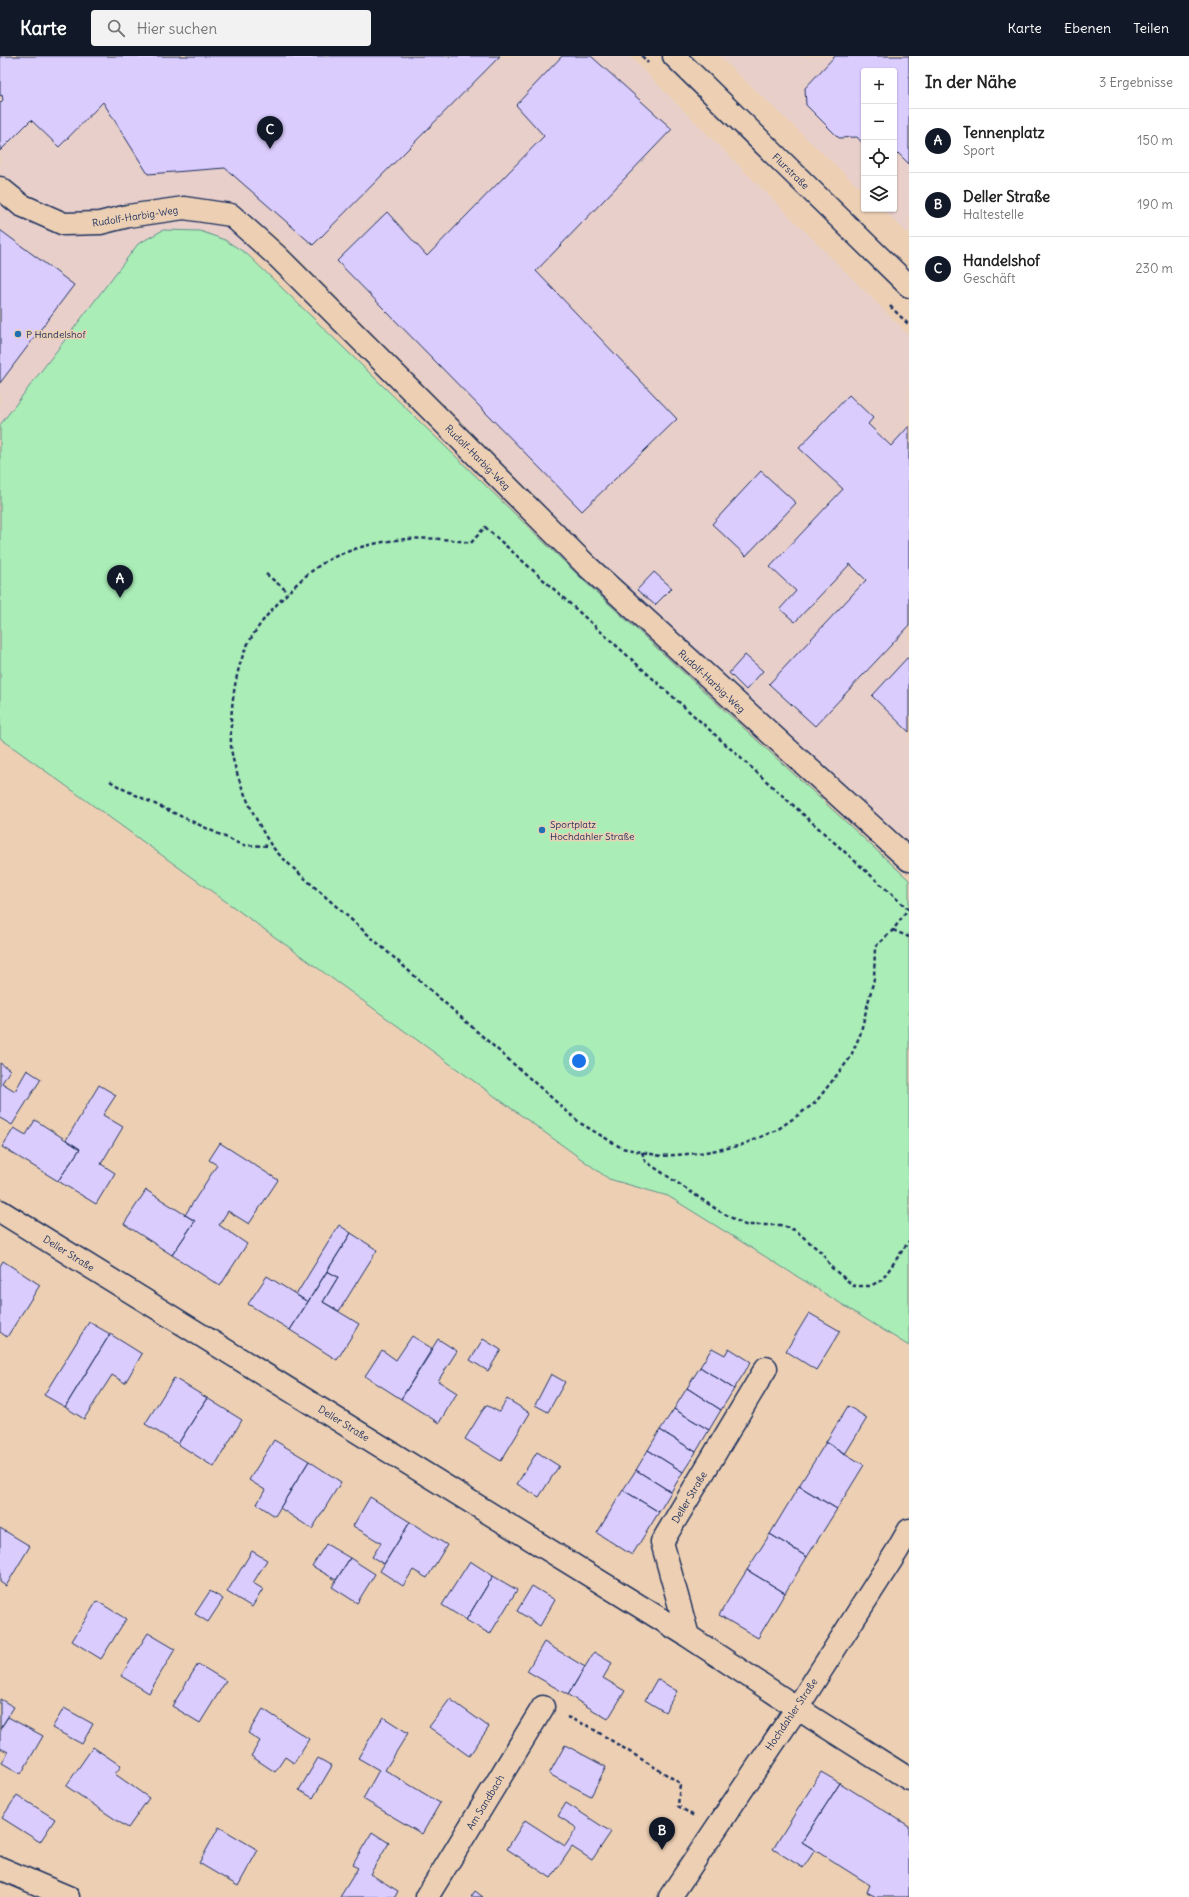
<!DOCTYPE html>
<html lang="de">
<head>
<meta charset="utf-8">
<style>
	:root { --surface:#fff; --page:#f2f2f2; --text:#222; --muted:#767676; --line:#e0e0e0; --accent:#111827 }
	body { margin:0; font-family:Delius,sans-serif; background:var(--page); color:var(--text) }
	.controls { position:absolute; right:12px; top:12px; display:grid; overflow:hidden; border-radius:4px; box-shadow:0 1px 3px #0004 }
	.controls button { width:36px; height:36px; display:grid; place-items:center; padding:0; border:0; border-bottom:1px solid var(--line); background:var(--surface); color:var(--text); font:20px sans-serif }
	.you { position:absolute; left:579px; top:1005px; width:14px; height:14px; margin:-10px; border:3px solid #fff; border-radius:50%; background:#1a73e8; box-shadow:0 0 0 6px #1a73e833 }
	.badge { display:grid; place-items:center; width:26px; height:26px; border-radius:50%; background:var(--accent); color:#fff; font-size:13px; font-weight:700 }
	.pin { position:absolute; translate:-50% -33px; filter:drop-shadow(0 1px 2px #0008) }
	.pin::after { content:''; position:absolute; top:21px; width:14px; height:12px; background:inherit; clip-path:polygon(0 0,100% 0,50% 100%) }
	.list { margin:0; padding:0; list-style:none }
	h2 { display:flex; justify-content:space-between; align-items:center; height:52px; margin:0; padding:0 16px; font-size:17px }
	h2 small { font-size:13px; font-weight:400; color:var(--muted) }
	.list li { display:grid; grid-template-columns:26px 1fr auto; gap:12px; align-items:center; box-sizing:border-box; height:64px; padding:0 16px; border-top:1px solid var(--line) }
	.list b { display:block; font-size:15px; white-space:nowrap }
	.list p { margin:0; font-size:13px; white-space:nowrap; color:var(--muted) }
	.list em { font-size:13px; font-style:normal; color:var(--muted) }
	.icon { flex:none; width:22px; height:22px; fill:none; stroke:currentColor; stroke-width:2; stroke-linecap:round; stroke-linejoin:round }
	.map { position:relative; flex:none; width:909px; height:1841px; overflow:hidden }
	header { display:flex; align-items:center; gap:24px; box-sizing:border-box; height:56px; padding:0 20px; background:var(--accent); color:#fff }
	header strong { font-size:19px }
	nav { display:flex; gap:22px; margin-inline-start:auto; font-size:14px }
	.search { width:280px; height:36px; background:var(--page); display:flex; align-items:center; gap:10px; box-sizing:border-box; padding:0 14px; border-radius:4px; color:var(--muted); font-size:15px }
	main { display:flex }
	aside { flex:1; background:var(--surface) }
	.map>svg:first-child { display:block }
	.built { fill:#e8cfca }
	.green { fill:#aaedb6; stroke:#628e8a }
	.building { fill:#dbccfe; stroke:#1b2f5e }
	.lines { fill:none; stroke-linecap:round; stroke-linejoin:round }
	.minor-casing { stroke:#1b2f5e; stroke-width:25 }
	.tertiary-casing { stroke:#1b2f5e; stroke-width:25 }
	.secondary-casing { stroke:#1b2f5e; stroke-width:25 }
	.path { stroke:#1b2f5e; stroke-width:2.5; stroke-dasharray:4 3; stroke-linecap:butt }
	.minor { stroke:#edd0b4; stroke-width:22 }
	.tertiary { stroke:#edd0b4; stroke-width:22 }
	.secondary { stroke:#edd0b4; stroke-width:22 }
	.poi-dot { fill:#1f6fb2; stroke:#edd0b4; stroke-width:1.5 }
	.labels { text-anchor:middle; stroke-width:3; stroke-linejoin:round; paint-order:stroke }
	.street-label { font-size:10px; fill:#1b2f5e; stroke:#edd0b4 }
	.poi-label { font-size:10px; fill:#1b2f5e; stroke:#edd0b4; text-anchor:start }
</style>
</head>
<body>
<header>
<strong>Karte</strong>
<div class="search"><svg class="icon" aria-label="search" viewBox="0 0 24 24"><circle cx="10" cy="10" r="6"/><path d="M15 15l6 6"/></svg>Hier suchen</div>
<nav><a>Karte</a><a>Ebenen</a><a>Teilen</a></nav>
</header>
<main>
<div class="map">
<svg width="909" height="1841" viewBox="0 0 909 1841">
	<rect width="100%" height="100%" fill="#edd0b4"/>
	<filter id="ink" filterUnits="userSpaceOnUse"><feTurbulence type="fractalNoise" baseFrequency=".025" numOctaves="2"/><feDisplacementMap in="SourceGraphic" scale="8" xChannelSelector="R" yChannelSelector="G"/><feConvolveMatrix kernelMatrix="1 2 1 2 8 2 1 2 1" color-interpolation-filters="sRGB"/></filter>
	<g filter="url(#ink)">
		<path class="built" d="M0 0H629L909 279V787L626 531 271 174 247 198 225 184 200 175 163 174 0 369Z
			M719 0H909V178L882 153H894V15H864V136Z"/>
		<path class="green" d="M163 174 200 175 225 184 247 198 584 525 909 824V1290L668 1140 609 1123 0 682V369L138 188Z"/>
		<path class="building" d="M0 0H500L313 189 225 112 148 118 103 46 59 91 31 64 0 95V47L3 44 2 39 0 40Z
			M562 0H591L672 73 536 215 677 363 582 455 337 205 387 156 427 200 544 80 516 49Z
			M835 0H909V108L898 97 894 101V15H864V89L857 81 839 82 806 49 805 32Z
			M0 174 74 229 0 327Z
			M849 339 873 362 868 368 891 390 909 370V570L815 670 769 628 866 524 850 508 795 566 780 553 796 535 770 511 843 433 799 392Z
			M761 415 796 447 746 500 712 468Z
			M654 516 672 532 655 549 637 534Z
			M745 599 763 615 746 634 729 617Z
			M907 602 909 603V676L872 640Z
			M0 1007 10 1014 2 1027 15 1035 27 1014 41 1023 12 1069 0 1062Z
			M99 1029 116 1039 103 1059 123 1071 101 1108 115 1117 96 1148 58 1125 80 1093 66 1084Z
			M35 1064 80 1093 58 1125 2 1091 14 1072 26 1079Z
			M220 1087 278 1124 249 1168 228 1155 219 1169 247 1188 220 1230 172 1199 195 1165 185 1159 217 1109 209 1104Z
			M146 1134 195 1165 172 1199 124 1168Z
			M339 1169 351 1177 308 1246 296 1239Z
			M351 1177 377 1194 339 1255 323 1246 338 1221 327 1215Z
			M3 1205 40 1229 7 1281 0 1276V1210Z
			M327 1215 338 1221 323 1246 359 1268 337 1304 290 1274Z
			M267 1220 308 1246 290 1274 248 1248Z
			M809 1257 840 1275 816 1314 786 1295Z
			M89 1266 110 1278 65 1351 44 1339Z
			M110 1278 142 1298 125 1327 112 1319 84 1363 65 1351Z
			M412 1280 433 1293 401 1343 365 1320 382 1294 396 1304Z
			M438 1283 457 1295 438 1325 457 1337 439 1367 401 1343Z
			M483 1283 501 1294 488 1315 470 1304Z
			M712 1292 725 1299 729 1292 751 1306 734 1333 700 1311Z
			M700 1311 734 1333 721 1354 687 1332Z
			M551 1318 565 1326 548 1356 535 1349Z
			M174 1322 207 1342 178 1388 145 1368Z
			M687 1332 721 1354 709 1374 674 1353Z
			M207 1342 242 1364 214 1411 178 1388Z
			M507 1343 530 1357 501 1405 465 1383 486 1349 499 1356Z
			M848 1350 867 1362 845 1398 826 1386Z
			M674 1353 709 1374 696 1396 660 1374Z
			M660 1374 696 1396 683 1416 648 1394Z
			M274 1384 309 1405 275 1460 257 1448 265 1434 249 1424Z
			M826 1386 864 1409 837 1453 799 1430Z
			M648 1394 683 1416 671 1436 636 1414Z
			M537 1396 559 1410 539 1441 517 1428Z
			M309 1405 341 1426 312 1473 280 1452Z
			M636 1414 671 1436 659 1456 623 1434Z
			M799 1430 837 1453 807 1501 770 1478Z
			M623 1434 659 1456 632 1499 597 1477Z
			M370 1441 410 1466 384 1508 372 1501 381 1487 353 1470Z
			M410 1466 447 1489 427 1522 413 1514 403 1530 380 1515Z
			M0 1472 30 1490 6 1530 0 1526Z
			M770 1478 807 1501 785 1537 747 1514Z
			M326 1488 350 1502 336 1524 312 1510Z
			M252 1495 267 1504 253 1527 263 1533 252 1551 227 1536Z
			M350 1502 375 1518 357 1547 332 1531Z
			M470 1505 493 1520 466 1564 442 1549Z
			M747 1514 785 1537 758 1582 719 1559Z
			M493 1520 517 1534 490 1578 466 1564Z
			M532 1530 555 1544 540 1570 517 1555Z
			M210 1535 223 1543 208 1566 195 1558Z
			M97 1545 126 1563 101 1603 72 1585Z
			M148 1577 175 1593 149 1637 121 1620Z
			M544 1586 585 1611 568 1639 527 1615Z
			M594 1596 612 1607 603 1622 625 1635 608 1663 568 1639Z
			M198 1608 226 1625 200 1667 172 1650Z
			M657 1623 677 1635 665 1656 645 1644Z
			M0 1643 14 1651 0 1673Z
			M450 1643 489 1671 469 1700 429 1671Z
			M64 1652 93 1668 82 1688 52 1672Z
			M263 1653 309 1683 294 1707 285 1701 275 1716 251 1700 260 1685 248 1677Z
			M8 1661 43 1680 21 1718 2 1707 8 1696 0 1692V1673Z
			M383 1661 408 1677 385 1714 440 1747 422 1778 363 1743 379 1714 358 1702Z
			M565 1689 606 1711 591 1740 549 1718Z
			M93 1691 121 1710 115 1718 149 1742 128 1772 66 1730Z
			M318 1702 332 1710 313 1742 299 1734Z
			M821 1716 840 1727 802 1786 815 1794 803 1812 773 1793Z
			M840 1727 909 1770V1841H876L867 1836 870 1829 802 1786Z
			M17 1739 55 1763 40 1786 2 1762Z
			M566 1747 611 1776 592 1804 572 1791 551 1822 507 1793 525 1764 565 1790 577 1772 558 1760Z
			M219 1771 258 1794 238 1830 199 1807Z
			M372 1776 389 1787 370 1818 398 1835 395 1841H340L358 1812 352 1809Z
			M475 1835 483 1841H471Z"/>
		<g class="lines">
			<g class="minor-casing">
				<path id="minor" d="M0 132 21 149 64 168 100 167 128 160 184 152 231 159 278 201 586 509 909 804
					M0 1155 688 1580 814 1663 909 1723
					M688 1580 662 1486 766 1312
					M0 1812 68 1841
					M427 1841 543 1651"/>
			</g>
			<g class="tertiary-casing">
				<path id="tertiary" d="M670 1841 797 1652 897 1495 909 1474"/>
			</g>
			<g class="secondary-casing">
				<path id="secondary" d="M674 0 909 230"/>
			</g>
			<path class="path" d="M642 0 648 7
				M890 250 909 269
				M485 471 908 853 893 874 875 891 874 923 860 979 850 1002 815 1047 777 1074 739 1090 700 1097 661 1100 622 1092 580 1067 292 811C285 804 277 797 271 789 256 766 232 716 231 689 230 661 233 628 242 602 249 581 264 562 279 546 294 530 312 512 332 502 375 482 425 478 471 487Z
				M266 518 288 536
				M110 725 121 732 242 789 271 790
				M893 874 909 881
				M642 1096 645 1105 719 1155 745 1169H780L795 1174 822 1197 832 1212 854 1230H870L882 1224 909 1185
				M567 1661 588 1670 680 1727 678 1750 694 1760"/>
			<use href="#minor" class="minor"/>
			<use href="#tertiary" class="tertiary"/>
			<use href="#secondary" class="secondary"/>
		</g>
	</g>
	<g class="poi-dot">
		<circle cx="18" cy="278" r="4"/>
		<circle cx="542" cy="774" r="4"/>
	</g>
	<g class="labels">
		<g class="street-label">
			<text transform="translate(791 115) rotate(44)" y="4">Flurstraße</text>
			<text transform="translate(135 160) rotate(-9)" y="4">Rudolf-Harbig-Weg</text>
			<text transform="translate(478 401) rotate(45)" y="4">Rudolf-Harbig-Weg</text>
			<text transform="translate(712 625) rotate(43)" y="4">Rudolf-Harbig-Weg</text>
			<text transform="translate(69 1197) rotate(32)" y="4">Deller Straße</text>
			<text transform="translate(344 1367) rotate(32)" y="4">Deller Straße</text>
			<text transform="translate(689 1441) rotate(-59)" y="4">Deller Straße</text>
			<text transform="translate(791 1658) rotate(-56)" y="4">Hochdahler Straße</text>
			<text transform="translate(485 1746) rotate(-59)" y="4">Am Sandbach</text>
		</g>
		<g class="poi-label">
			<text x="26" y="282">P Handelshof</text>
			<text x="550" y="772">Sportplatz<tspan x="550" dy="12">Hochdahler Straße</tspan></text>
		</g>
	</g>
</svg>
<div class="controls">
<button>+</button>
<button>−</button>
<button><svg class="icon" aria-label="locate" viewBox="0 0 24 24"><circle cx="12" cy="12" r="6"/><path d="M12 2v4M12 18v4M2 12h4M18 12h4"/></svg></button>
<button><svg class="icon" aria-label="layers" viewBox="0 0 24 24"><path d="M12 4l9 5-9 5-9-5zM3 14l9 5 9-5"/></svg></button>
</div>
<div class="you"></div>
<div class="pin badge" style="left:120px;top:542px">A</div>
<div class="pin badge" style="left:662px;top:1794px">B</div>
<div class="pin badge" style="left:270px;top:93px">C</div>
</div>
<aside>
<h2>In der Nähe<small>3 Ergebnisse</small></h2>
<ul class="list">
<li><span class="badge">A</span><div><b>Tennenplatz</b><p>Sport</p></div><em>150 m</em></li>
<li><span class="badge">B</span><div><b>Deller Straße</b><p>Haltestelle</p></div><em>190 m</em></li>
<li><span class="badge">C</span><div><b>Handelshof</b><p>Geschäft</p></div><em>230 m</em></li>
</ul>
</aside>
</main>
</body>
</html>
